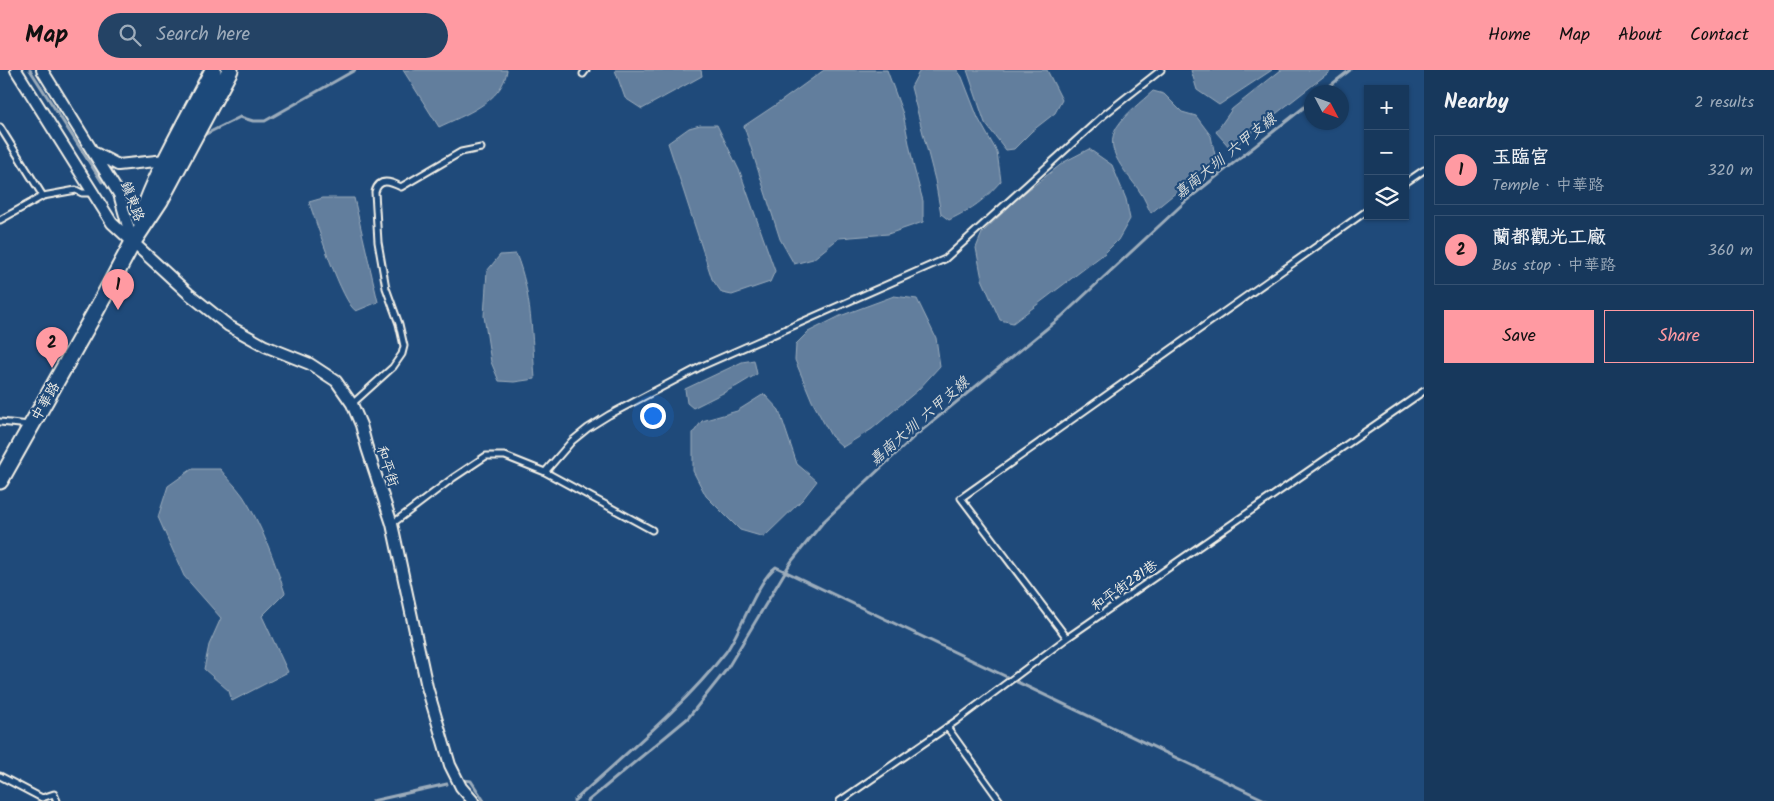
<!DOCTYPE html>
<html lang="en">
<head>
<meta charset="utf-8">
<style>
	:root { --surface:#17385c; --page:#244365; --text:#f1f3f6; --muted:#9eacbb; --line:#365272; --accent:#ff9aa2 }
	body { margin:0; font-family:Kalam,"LXGW WenKai TC",sans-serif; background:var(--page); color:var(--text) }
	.controls { position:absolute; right:15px; top:15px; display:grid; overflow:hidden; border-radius:0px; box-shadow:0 1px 4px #0004 }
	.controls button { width:45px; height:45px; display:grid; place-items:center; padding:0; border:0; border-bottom:1px solid var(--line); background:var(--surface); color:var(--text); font:25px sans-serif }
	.compass { position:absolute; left:1304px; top:15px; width:45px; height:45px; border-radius:50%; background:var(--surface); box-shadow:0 1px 4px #0004; rotate:131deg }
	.you { position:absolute; left:652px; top:345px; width:18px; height:18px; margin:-12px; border:4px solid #fff; border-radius:50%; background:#1a73e8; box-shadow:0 0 0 8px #1a73e833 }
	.badge { display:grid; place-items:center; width:32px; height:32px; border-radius:50%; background:var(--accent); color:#111; font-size:16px; font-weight:700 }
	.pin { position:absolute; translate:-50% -41px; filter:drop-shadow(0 1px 2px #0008) }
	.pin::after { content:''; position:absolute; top:26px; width:18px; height:15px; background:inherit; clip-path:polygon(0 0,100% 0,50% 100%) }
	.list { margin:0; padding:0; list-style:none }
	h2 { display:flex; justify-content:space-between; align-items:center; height:65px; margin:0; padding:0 20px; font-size:21px }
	h2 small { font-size:16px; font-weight:400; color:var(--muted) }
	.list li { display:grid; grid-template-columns:32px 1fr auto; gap:15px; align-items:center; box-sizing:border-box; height:70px; margin:0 10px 10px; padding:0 10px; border:1px solid var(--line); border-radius:0px }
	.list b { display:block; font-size:19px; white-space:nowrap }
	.list p { margin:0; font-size:16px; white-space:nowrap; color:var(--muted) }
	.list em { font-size:16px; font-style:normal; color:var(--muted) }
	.actions { display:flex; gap:10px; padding:15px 20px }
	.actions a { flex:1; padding:11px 0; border:1px solid var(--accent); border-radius:0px; text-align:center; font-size:18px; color:var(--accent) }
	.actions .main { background:var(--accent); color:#111 }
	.icon { flex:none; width:28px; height:28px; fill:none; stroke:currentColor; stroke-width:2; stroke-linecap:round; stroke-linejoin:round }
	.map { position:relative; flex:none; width:1424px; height:731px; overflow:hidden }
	header { display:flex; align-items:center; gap:30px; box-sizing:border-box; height:70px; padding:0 25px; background:var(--accent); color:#111 }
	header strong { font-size:24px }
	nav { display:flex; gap:28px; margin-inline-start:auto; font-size:18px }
	.search { width:350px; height:45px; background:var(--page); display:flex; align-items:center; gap:12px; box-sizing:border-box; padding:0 18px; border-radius:28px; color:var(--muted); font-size:19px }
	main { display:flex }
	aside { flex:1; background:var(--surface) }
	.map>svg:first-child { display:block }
	.water { fill:#627e9d; stroke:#9cacbb }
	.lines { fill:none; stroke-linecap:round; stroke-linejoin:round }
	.stream { stroke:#9cacbb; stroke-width:3 }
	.lane-casing { stroke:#f4f1e8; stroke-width:9 }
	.street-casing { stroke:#f4f1e8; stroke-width:14 }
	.secondary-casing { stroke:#f4f1e8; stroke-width:19 }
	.lane { stroke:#1f4a7a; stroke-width:5 }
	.street { stroke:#1f4a7a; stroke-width:10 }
	.secondary { stroke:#1f4a7a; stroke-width:15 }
	.labels { text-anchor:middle; stroke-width:4.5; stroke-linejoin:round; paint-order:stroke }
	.street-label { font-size:14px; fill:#f4f1e8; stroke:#1f4a7a }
	.water-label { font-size:15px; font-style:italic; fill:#dee0dd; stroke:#1f4a7a }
</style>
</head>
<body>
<header>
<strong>Map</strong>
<div class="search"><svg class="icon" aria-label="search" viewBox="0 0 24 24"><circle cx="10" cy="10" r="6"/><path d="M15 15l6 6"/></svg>Search here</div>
<nav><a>Home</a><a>Map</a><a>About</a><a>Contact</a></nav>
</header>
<main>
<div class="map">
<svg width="1424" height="731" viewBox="0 0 1424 731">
	<rect width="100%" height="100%" fill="#1f4a7a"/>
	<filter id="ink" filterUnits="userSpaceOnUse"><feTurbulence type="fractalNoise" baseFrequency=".02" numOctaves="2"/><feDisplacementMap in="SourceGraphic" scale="10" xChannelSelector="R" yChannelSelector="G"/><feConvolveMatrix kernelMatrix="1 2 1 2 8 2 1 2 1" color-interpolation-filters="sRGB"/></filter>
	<g filter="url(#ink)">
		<path class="water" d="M403 0H507C503 32 464 45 439 57Z
			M615 0H701L702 6 642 39 625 28Z
			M824 0H887L903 44 914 98 923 131V152L888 164 839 168 813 189 794 194 780 169 744 56 780 32Z
			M923 0H957L962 7 978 48 997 82 1001 111C982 132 975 137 949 150L941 144 935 110 911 17 919 2Z
			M967 0H1047L1062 30 1055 43 1032 61 1014 79 1006 80 985 53Z
			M1191 0H1272L1219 35 1197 20Z
			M1281 0H1332L1231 79 1216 62 1232 39Z
			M1153 21 1164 24 1182 42 1196 46 1211 66 1216 90 1151 143C1147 136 1145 129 1140 122 1128 103 1102 81 1117 57 1126 43 1141 32 1153 21Z
			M700 55H717L740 102 775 201 770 212 732 225 722 223 712 209 668 73 689 58Z
			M1089 79 1112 95 1126 129 1130 149 1118 170 1105 183 1013 253 1000 250 982 209 976 178 982 163 1018 128 1064 92Z
			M323 128H354L378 232 356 241C342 233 316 152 309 132Z
			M516 184C532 223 532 267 535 309L514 312 499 311 491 292 484 246 487 201 500 185Z
			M894 226 917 229 936 268 940 296 918 320 872 359 843 377 831 366 812 331 795 290 796 274 808 262 840 246Z
			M754 290 757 304 737 316 693 338 687 333 685 319 742 292Z
			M764 324 779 340 797 394 817 411 803 429 764 467 740 460 706 426 693 401V363L702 351 737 341Z
			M192 399H220C227 408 236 416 243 426 262 455 274 490 285 523L262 546 288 602 232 631 229 621 204 599 209 575 221 548 184 506 158 447 168 416Z"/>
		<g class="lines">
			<path class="stream" d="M30 0 102 112
				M1322 22 1350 0
				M204 65 240 47 253 51H265L355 0
				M464 710 471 711 484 731
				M372 731 447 714
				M574 731C626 683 682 638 726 582 741 561 758 509 776 497L1267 731
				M588 731 688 648 727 599 791 492 824 451 916 365 1061 247 1187 130 1312 31"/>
			<g class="lane-casing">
				<path id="lane" d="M583 4 586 0
					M0 57 43 126
					M1405 113 1424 100
					M0 150 43 126 76 120 82 123H92
					M352 334 393 297 402 284 404 276 399 254 386 218 378 172 375 122C379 107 391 112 401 117L461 82 481 78
					M0 352 30 355
					M545 402 572 371 588 358 609 345 702 296 945 189 1105 44 1161 0
					M392 454 453 408 486 386H505L545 402 652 460
					M1067 568 961 428 1368 140
					M947 657 1000 731
					M0 706 42 728
					M42 728 54 724 57 731
					M840 731 956 651 1067 568 1424 321"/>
			</g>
			<g class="street-casing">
				<path id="street" d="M16 0 112 153 189 224 229 256 265 276 310 294 336 311 352 334 361 355 367 378 392 454 427 617 450 695 461 717 473 731
					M42 0 119 124 132 171
					M95 83 118 95 166 90"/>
			</g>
			<g class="secondary-casing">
				<path id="secondary" d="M140 151C158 98 187 50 213 0
					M0 411 97 239 133 172 160 131 230 0"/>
			</g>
			<use href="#lane" class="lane"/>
			<use href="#street" class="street"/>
			<use href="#secondary" class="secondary"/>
		</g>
	</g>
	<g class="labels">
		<g class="street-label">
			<text transform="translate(133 131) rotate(69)" y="5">鎮東路</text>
			<text transform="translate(45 331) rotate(-60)" y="5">中華路</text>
			<text transform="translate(388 396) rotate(72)" y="5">和平街</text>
			<text transform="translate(1124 515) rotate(-35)" y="5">和平街281巷</text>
		</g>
		<g class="water-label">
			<text transform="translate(1225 86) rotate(-39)" y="5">嘉南大圳 六甲支線</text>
			<text transform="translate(919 351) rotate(-41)" y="5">嘉南大圳 六甲支線</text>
		</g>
	</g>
</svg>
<div class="controls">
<button>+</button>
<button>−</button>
<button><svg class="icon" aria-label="layers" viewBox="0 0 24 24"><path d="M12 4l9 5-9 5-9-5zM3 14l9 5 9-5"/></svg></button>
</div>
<svg class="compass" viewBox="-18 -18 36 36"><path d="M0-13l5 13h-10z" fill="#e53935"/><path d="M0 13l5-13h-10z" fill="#9eacbb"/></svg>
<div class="you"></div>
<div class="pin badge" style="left:118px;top:240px">1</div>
<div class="pin badge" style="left:52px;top:298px">2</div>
</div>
<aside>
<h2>Nearby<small>2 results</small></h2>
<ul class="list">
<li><span class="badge">1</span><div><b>玉臨宮</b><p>Temple · 中華路</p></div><em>320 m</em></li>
<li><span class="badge">2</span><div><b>蘭都觀光工廠</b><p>Bus stop · 中華路</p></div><em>360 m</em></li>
</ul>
<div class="actions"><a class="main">Save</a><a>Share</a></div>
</aside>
</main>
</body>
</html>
